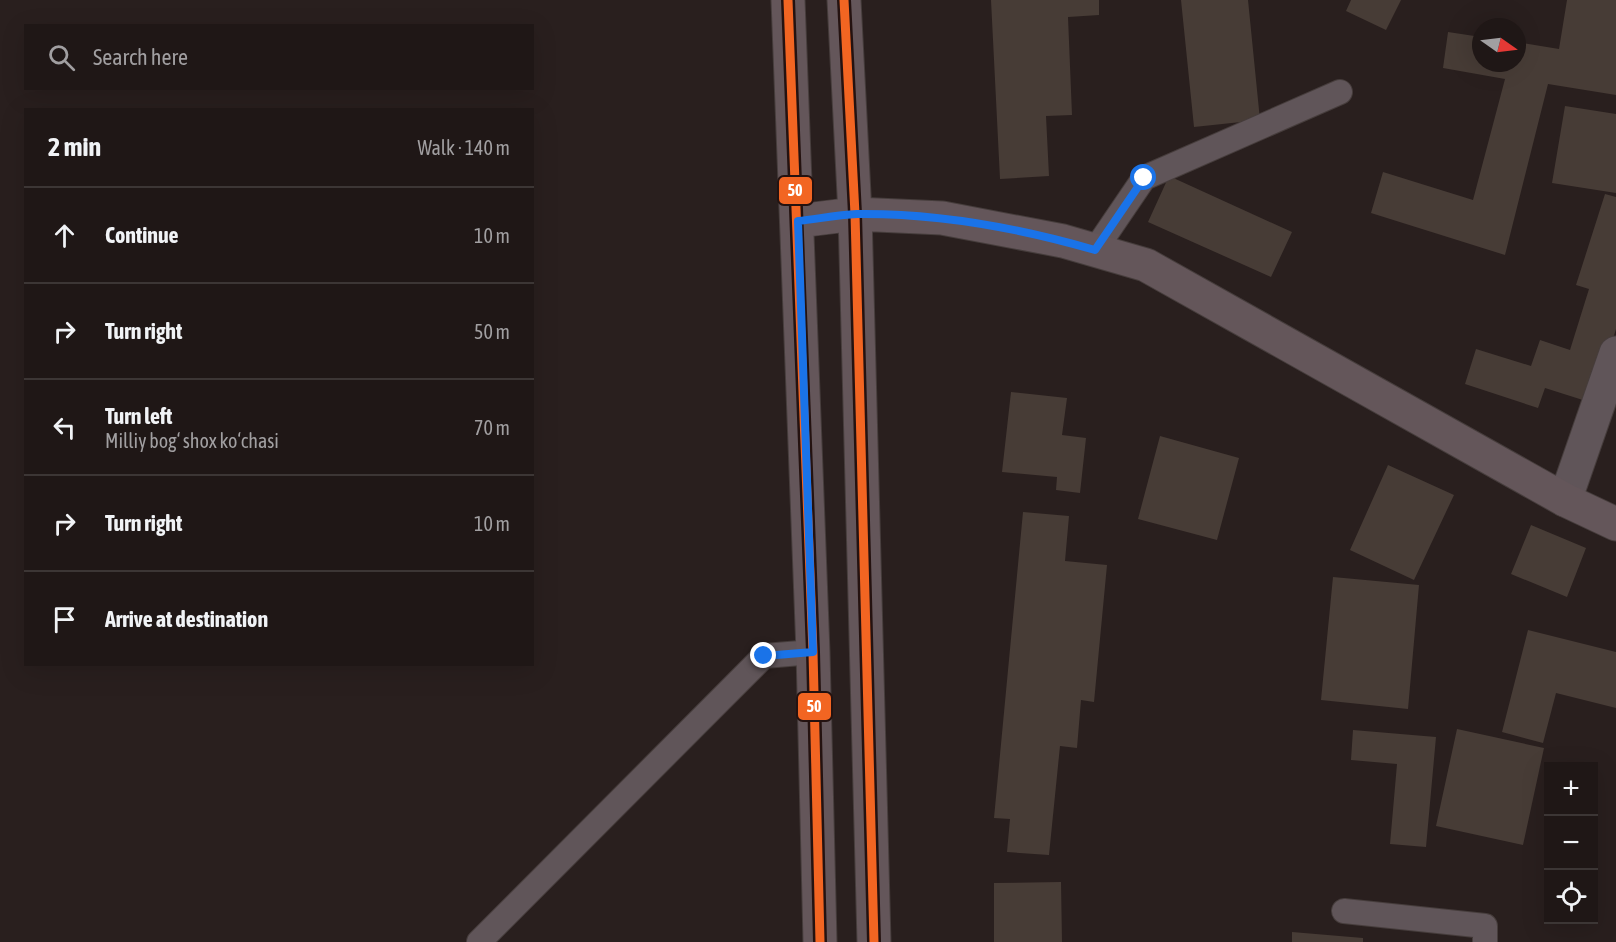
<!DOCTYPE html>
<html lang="en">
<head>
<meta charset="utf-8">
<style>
	:root { --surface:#1f1716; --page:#2c2423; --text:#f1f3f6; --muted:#a19fa1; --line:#3c3635 }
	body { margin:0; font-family:"Asap Condensed",sans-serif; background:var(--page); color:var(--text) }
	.controls { position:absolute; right:18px; bottom:18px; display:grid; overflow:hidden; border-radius:0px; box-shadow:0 6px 24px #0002 }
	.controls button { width:54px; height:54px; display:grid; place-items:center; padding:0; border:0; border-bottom:2px solid var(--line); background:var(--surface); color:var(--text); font:30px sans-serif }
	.compass { position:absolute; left:1472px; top:18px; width:54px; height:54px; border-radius:50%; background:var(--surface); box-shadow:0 6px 24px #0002; rotate:104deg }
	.stop { position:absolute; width:18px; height:18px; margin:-14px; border:4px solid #1a73e8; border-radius:50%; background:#fff }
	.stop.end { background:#1a73e8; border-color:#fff; box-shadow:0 2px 6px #0008 }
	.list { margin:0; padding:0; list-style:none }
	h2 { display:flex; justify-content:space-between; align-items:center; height:78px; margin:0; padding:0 24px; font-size:26px }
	h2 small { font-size:20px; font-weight:400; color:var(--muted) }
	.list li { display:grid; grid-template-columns:39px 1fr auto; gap:18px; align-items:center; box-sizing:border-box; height:96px; padding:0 24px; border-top:2px solid var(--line) }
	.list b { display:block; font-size:22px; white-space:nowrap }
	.list p { margin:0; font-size:20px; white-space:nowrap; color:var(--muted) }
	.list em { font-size:20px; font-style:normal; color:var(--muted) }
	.icon { flex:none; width:33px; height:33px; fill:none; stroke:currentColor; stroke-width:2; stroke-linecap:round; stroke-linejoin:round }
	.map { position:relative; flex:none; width:1616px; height:942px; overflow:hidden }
	.search { position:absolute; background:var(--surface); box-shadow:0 6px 24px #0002; left:24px; top:24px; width:510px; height:66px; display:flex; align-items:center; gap:15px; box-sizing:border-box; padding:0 21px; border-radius:0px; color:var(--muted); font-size:22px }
	.panel { position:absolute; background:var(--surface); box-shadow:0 6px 24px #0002; left:24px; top:108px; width:510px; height:558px; border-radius:0px }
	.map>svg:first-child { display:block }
	.building { fill:#473c36 }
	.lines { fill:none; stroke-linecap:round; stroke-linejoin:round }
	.lane-casing { stroke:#463d3c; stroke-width:26 }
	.street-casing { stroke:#463d3c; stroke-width:35 }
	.secondary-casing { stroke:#463d3c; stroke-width:35 }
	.lane { stroke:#605559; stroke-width:24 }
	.street { stroke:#605559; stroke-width:33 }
	.secondary { stroke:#64565a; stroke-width:33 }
	.bus-1-casing { stroke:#241210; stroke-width:14 }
	.bus-1 { stroke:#f26522; stroke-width:9 }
	.route { stroke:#1a73e8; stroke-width:8 }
	.line-badge { stroke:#241210; stroke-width:2 }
	.badge-label { font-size:16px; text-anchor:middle; font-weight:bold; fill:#fff }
</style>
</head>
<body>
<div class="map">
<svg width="1616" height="942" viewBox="0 0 1616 942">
	<rect width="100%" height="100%" fill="#291f1e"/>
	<path class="building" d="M991 0H1099V15L1068 17 1072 115 1046 116 1049 176 1000 179Z
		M1181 0H1248L1260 120 1194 127Z
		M1351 0H1401L1386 30 1346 11Z
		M1567 0H1616V95L1548 84 1505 255 1371 213 1383 172 1473 200 1505 79 1443 68 1448 32 1481 37V63H1517V42L1559 49Z
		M1565 106 1616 114V193L1552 183Z
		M1169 176 1292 232 1271 277 1148 222Z
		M1605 194 1616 197V329L1606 361 1586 401 1545 388 1538 408 1465 384 1476 349 1531 366 1540 340 1570 350 1589 289 1576 285Z
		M1011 392 1067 398 1062 435 1086 438 1080 493 1056 490 1057 477 1002 472Z
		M1160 436 1239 458 1217 540 1138 519Z
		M1388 465 1454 495 1414 580 1350 550Z
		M1023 512 1069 516 1065 561 1107 565 1094 702 1081 700 1077 748 1060 746 1049 855 1007 852 1010 819 994 818Z
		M1531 525 1586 548 1567 597 1511 574Z
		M1333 577 1419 585 1408 709 1321 700Z
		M1528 630 1616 652V708L1556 693 1543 743 1502 732Z
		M1457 729 1544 748 1523 845 1436 826Z
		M1353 730 1436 737 1426 847 1390 844 1397 764 1351 760Z
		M1061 882 1062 942H994V883Z
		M1292 932 1363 938V942H1292Z"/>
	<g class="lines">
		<g class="lane-casing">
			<path id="lane" d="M1095 250 1144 178 1340 92
				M1344 911 1485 926V942
				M479 942 764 656 813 652"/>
		</g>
		<g class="street-casing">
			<path id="street" d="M1565 500 1616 353"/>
		</g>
		<g class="secondary-casing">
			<path id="secondary" d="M788 0 813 652 820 942
				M844 0 855 214 874 942
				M798 221 855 214 942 218 1063 241 1146 265 1565 500 1616 524"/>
		</g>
		<use href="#lane" class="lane"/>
		<use href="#street" class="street"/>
		<use href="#secondary" class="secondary"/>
		<g class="bus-1-casing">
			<path id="bus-1" d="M788 0 813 652 820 942
				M844 0 855 214 874 942"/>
		</g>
		<use href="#bus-1" class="bus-1"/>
	</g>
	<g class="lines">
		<path class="route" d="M764 656 813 652 798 221C817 219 837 215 857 214 936 213 1019 228 1095 250L1144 178"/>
	</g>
	<g class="line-badge">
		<rect x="778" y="176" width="35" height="29" rx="6" fill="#f26522"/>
		<rect x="797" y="692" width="35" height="29" rx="6" fill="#f26522"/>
	</g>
	<g class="badge-label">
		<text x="795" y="196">50</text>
		<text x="814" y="712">50</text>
	</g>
</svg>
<div class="controls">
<button>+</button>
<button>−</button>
<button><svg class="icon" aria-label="locate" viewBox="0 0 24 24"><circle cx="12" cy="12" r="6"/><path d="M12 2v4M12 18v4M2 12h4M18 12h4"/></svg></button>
</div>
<svg class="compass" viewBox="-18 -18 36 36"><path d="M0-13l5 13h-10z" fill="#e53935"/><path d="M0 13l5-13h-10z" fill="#a19fa1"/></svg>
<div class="stop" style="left:1144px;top:178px"></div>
<div class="stop end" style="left:764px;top:656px"></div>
<div class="search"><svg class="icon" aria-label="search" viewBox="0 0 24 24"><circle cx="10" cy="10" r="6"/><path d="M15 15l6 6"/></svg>Search here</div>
<section class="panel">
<h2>2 min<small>Walk · 140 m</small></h2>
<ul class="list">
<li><svg class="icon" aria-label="ahead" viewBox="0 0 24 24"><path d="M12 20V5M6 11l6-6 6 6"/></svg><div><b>Continue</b></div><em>10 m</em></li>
<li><svg class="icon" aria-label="right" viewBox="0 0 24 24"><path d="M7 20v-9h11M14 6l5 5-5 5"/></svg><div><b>Turn right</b></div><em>50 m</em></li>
<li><svg class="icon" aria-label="left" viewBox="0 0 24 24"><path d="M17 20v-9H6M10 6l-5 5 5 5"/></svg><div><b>Turn left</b><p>Milliy bog‘ shox ko‘chasi</p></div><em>70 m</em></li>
<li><svg class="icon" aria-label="right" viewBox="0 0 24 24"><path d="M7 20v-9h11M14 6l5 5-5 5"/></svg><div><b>Turn right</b></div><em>10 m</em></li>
<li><svg class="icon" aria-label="arrive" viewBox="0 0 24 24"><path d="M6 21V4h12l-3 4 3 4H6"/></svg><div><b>Arrive at destination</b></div></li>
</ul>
</section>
</div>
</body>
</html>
